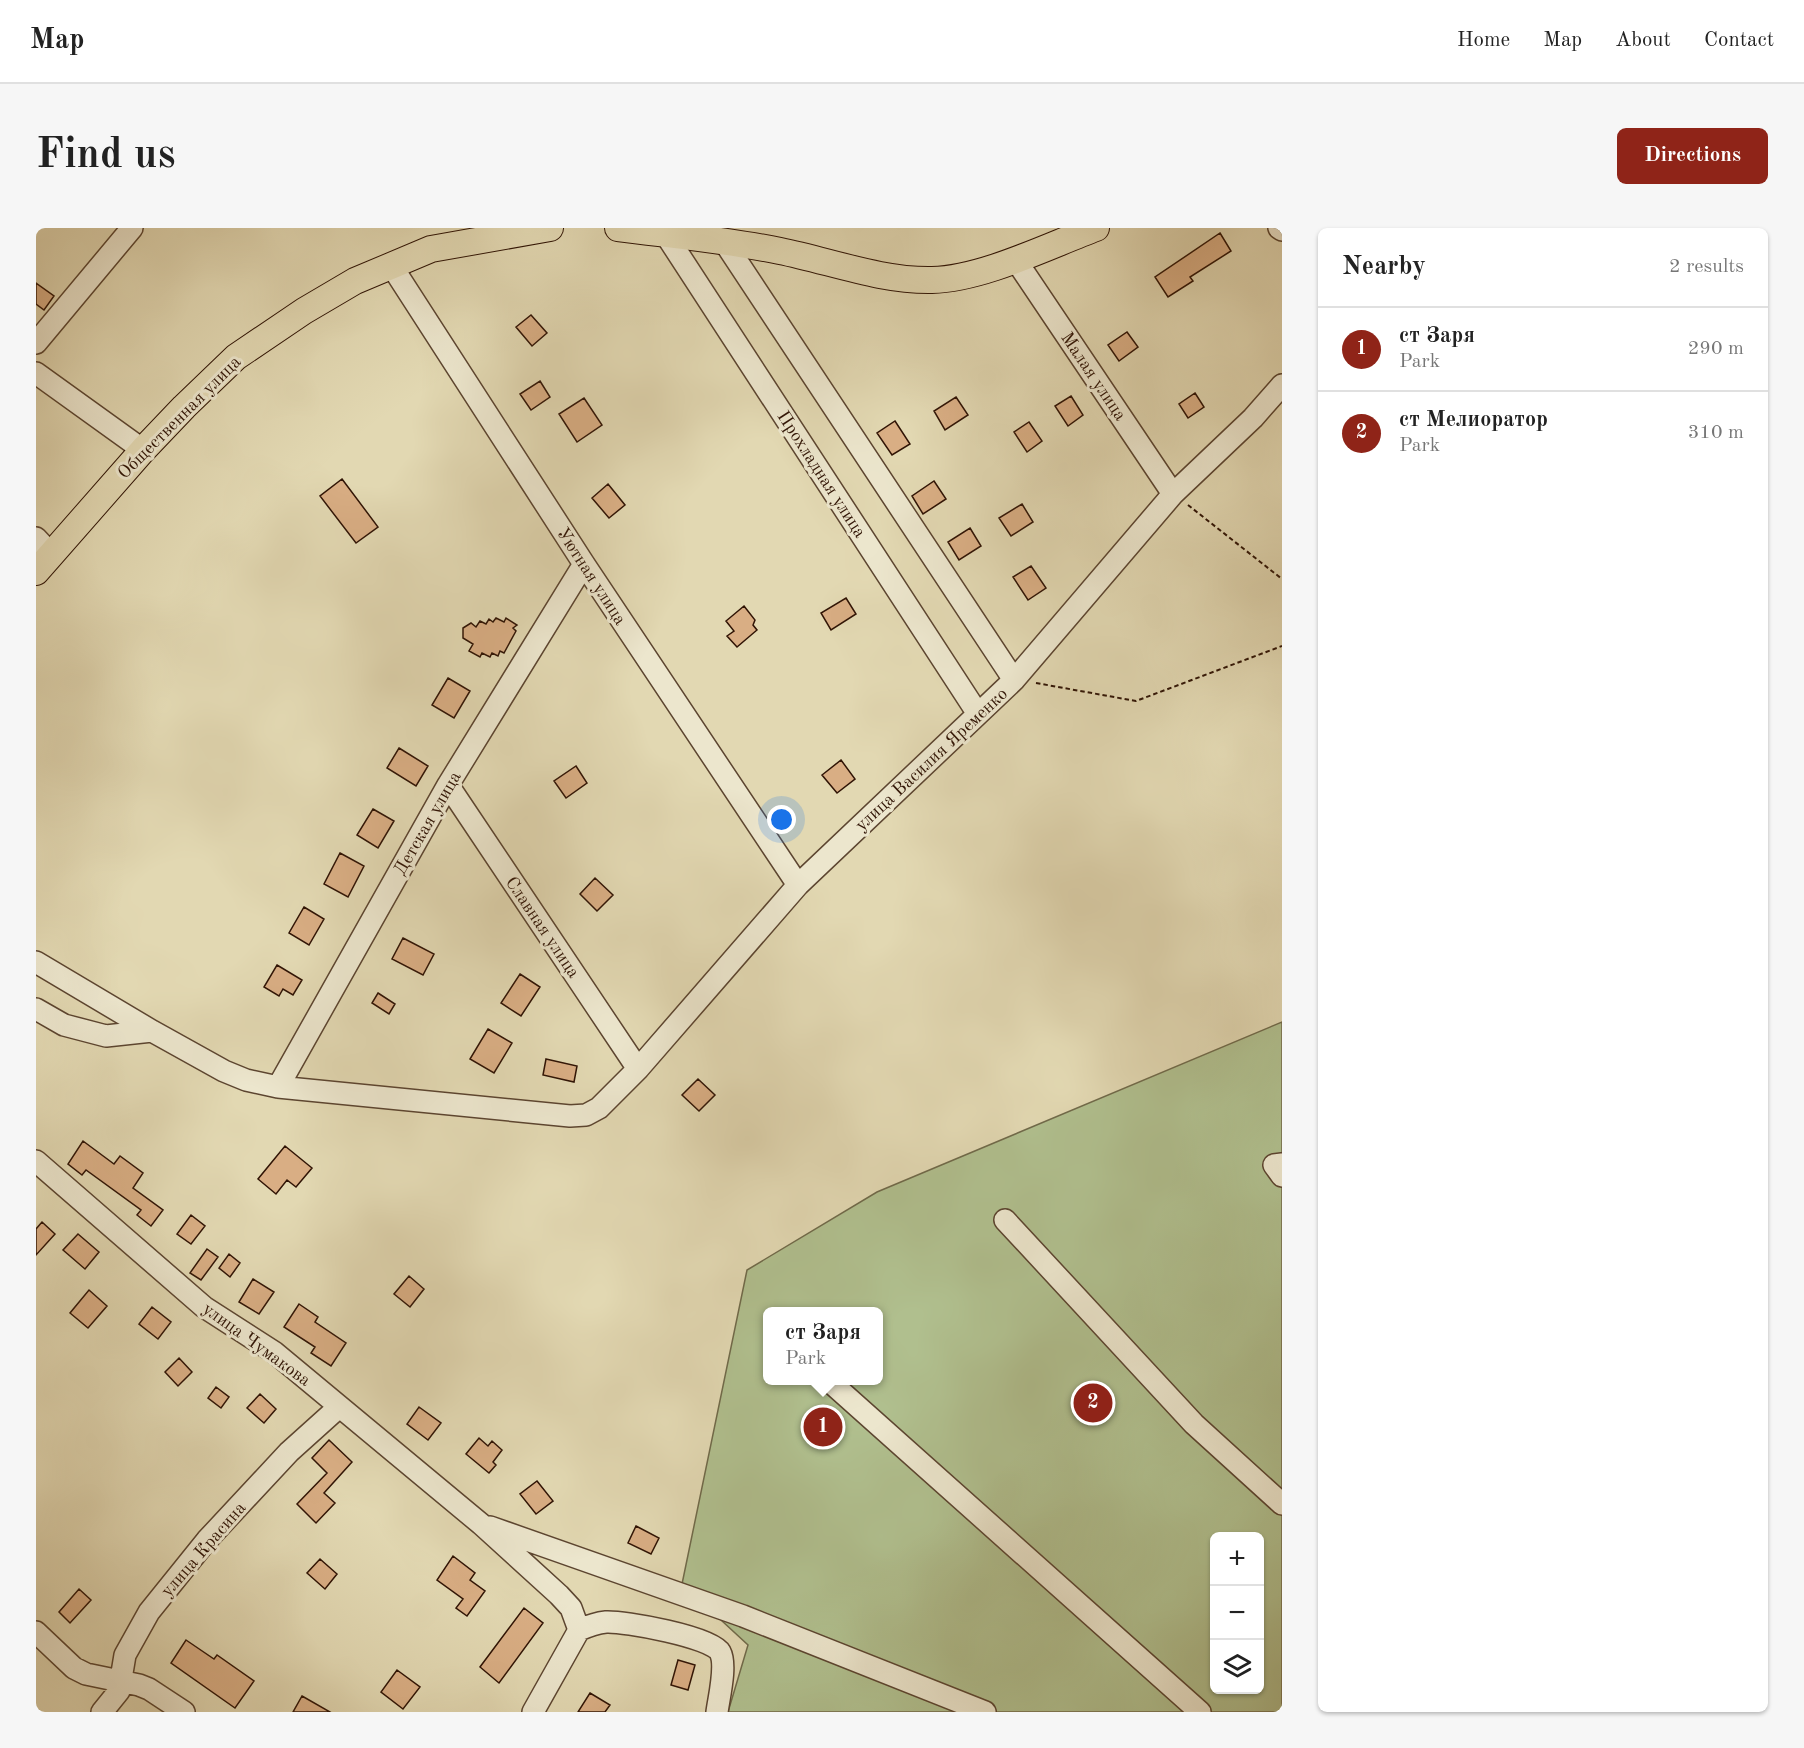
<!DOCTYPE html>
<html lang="en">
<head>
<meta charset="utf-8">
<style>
	:root { --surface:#fff; --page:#f6f6f6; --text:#222; --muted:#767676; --line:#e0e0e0; --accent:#8f2418 }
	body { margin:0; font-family:"Old Standard TT",serif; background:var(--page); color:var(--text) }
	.controls { position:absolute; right:18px; bottom:18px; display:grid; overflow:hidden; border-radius:9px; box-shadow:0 2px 4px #0004 }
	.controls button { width:54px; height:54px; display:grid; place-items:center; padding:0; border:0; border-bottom:2px solid var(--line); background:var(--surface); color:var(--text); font:30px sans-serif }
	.you { position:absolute; left:746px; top:592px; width:21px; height:21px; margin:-15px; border:4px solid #fff; border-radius:50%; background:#1a73e8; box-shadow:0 0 0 9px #1a73e833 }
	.badge { display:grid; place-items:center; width:39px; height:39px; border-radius:50%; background:var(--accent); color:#fff; font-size:20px; font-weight:700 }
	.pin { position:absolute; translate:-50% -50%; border:3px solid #fff; box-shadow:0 2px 6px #0006 }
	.popup { position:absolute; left:727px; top:1079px; width:120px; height:78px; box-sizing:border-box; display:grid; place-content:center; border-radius:9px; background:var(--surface); filter:drop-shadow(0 2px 4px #0005); font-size:20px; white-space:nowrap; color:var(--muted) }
	.popup b { font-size:22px; color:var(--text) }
	.popup::after { content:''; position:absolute; left:50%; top:100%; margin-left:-12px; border:12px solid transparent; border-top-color:var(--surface) }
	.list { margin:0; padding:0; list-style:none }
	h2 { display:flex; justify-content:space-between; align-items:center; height:78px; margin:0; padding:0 24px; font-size:26px }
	h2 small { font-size:20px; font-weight:400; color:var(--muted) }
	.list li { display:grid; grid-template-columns:39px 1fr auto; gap:18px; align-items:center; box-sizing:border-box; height:84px; padding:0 24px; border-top:2px solid var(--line) }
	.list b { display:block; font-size:22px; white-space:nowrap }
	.list p { margin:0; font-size:20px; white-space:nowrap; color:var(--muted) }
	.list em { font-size:20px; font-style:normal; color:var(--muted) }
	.icon { flex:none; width:33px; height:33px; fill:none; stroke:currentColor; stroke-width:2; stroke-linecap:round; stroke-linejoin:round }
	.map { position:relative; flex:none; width:1246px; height:1484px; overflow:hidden; border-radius:9px }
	header { display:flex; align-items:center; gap:36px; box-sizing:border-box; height:84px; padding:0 30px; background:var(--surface); border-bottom:2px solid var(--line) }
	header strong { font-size:28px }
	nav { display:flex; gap:33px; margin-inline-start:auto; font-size:21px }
	.intro { display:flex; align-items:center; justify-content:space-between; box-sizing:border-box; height:144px; padding:0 36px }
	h1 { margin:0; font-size:42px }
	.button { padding:15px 27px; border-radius:9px; background:var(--accent); color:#fff; font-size:21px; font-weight:700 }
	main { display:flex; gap:36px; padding:0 36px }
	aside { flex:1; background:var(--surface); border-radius:9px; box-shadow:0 2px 4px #0004 }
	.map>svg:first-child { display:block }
	.green { fill:#b0bf8e; stroke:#706a4a; stroke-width:1.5; fill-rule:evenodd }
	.building { fill:#d9ae84; stroke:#301405; stroke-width:1.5 }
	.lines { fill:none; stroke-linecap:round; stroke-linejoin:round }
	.minor-casing { stroke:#5c4530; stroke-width:24 }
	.major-casing { stroke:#301405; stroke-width:28 }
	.path { stroke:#301405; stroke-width:2; stroke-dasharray:4.5 3; stroke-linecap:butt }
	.minor { stroke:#ece6cd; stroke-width:21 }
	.major { stroke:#e2d8b2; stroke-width:26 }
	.labels { text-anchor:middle; stroke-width:6; stroke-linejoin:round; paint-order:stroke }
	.street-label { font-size:18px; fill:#301405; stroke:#ece6cd }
</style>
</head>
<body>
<header>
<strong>Map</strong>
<nav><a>Home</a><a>Map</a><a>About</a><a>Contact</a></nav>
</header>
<div class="intro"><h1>Find us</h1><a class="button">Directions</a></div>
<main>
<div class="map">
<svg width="1246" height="1484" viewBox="0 0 1246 1484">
	<rect width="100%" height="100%" fill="#e2d8b2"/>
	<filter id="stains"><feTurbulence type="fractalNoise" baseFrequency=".00333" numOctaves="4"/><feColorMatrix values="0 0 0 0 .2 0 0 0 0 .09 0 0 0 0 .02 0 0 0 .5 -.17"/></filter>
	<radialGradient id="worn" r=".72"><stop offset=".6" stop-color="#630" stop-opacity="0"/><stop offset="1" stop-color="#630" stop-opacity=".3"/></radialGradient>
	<path class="green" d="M1246 794V1484H692L712 1417 646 1356 711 1042 841 964ZM732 1084H842V1152H732ZM1178 1308H1224V1462H1178Z"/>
	<path class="building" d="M1184 5 1195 23 1154 49 1157 53 1132 69 1119 49Z
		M0 55 18 68 8 82 0 76Z
		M495 87 511 105 496 118 480 99Z
		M1091 104 1102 119 1083 133 1072 117Z
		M504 153 514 169 495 182 484 166Z
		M1159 165 1168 179 1152 190 1143 176Z
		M1035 168 1047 187 1032 198 1019 178Z
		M920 169 932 187 909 202 898 183Z
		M548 170 566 197 541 214 523 186Z
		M859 193 874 216 856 227 841 205Z
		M993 194 1006 213 991 224 978 204Z
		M306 251 342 299 320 315 284 268Z
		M898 253 910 271 887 286 876 268Z
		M572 256 589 277 573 290 556 270Z
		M986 276 997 294 975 308 963 290Z
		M934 300 945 318 923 332 912 314Z
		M995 338 1010 360 992 372 977 349Z
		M810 370 820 386 795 402 785 385Z
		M708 378 719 392 717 397 721 402 701 419 691 408 698 403 690 393Z
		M460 390 468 394 470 390 481 397 477 400 480 403 468 425 464 423 462 428 456 425 454 429 446 425 444 429 433 423 437 416 427 410V400L435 395 440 399 444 393 450 396 453 391 457 394Z
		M412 450 434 463 418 490 396 477Z
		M363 520 392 538 380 558 351 540Z
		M805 532 819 551 801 565 786 547Z
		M540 538 551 555 530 570 518 553Z
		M337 581 358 593 342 620 321 607Z
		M304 625 328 638 312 669 288 656Z
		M559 650 577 667 561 683 544 666Z
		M268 679 288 691 273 717 253 705Z
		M367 710 398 726 387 747 356 731Z
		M241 737 266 752 257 767 247 761 243 768 228 759Z
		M484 746 504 759 485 788 465 775Z
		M342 765 359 776 353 786 336 775Z
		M452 801 476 815 458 845 434 831Z
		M510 831 541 838 538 854 507 847Z
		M662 851 679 867 663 883 646 867Z
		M47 913 78 936 84 928 107 945 97 960 127 982 115 998 101 987 105 982 50 942 46 947 32 936Z
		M249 918 276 940 260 959 251 952 240 966 222 951Z
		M155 987 169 998 155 1016 141 1006Z
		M6 994 19 1006 0 1027V1001Z
		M42 1006 63 1024 49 1041 27 1022Z
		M171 1021 182 1029 165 1052 154 1045Z
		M193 1026 204 1035 194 1049 183 1040Z
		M373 1048 388 1061 374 1079 358 1066Z
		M217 1051 238 1064 223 1086 203 1074Z
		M53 1062 71 1078 52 1100 34 1085Z
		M263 1076 282 1089 279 1094 310 1115 295 1138 275 1125 279 1119 248 1099Z
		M116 1079 135 1094 122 1111 103 1096Z
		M143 1130 156 1144 142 1158 129 1144Z
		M180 1159 193 1169 185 1180 172 1170Z
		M224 1166 240 1181 228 1195 211 1180Z
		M383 1179 405 1195 392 1212 371 1196Z
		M443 1210 452 1218 456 1213 466 1222 457 1234 460 1237 453 1245 430 1226Z
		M293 1212 316 1234 288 1265 299 1275 280 1295 261 1276 291 1245 276 1230Z
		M501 1253 517 1273 500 1286 484 1266Z
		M600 1298 623 1310 615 1326 592 1315Z
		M417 1328 439 1345 434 1352 449 1363 431 1388 420 1380 427 1371 401 1352Z
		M284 1331 301 1346 289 1361 271 1345Z
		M43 1361 55 1372 34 1395 23 1384Z
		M488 1380 507 1395 463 1455 444 1439Z
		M150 1412 178 1431 181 1427 218 1453 199 1480 135 1435Z
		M642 1432 659 1437 652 1462 635 1457Z
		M361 1442 384 1459 367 1481 345 1464Z
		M554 1465 574 1477 569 1484H542Z
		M266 1468 294 1484H257Z"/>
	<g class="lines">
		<g class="minor-casing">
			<path id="minor" d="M1243 0 1246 2
				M630 7 942 486
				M689 15 978 452
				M979 31 1137 266
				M355 37 548 336 762 657
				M0 115 96 0
				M0 145 107 222
				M0 310 15 326
				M412 557 602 841
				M0 734 116 803 188 843 210 852 242 859 534 888 550 887 563 880 602 841 762 657 978 452 1137 266 1217 190 1246 157
				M0 781 28 797 70 808 116 803
				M242 859 412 557 548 336
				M0 933 168 1079 238 1124 445 1296 523 1367 535 1380 543 1402 497 1484
				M1246 936 1238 937 1246 948
				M969 992 1158 1196 1246 1276
				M792 1152 1164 1484
				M454 1299 707 1388 949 1484
				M543 1402C552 1398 560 1395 570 1394 588 1393 676 1409 684 1424 691 1437 683 1469 681 1484
				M0 1404 38 1440 50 1446 103 1457 113 1461 148 1484
				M66 1484 83 1463 89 1427 113 1384 171 1312 253 1224 303 1179"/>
		</g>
		<g class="major-casing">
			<path id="major" d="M582 0C635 7 691 12 744 23 794 33 845 53 896 52 946 51 1012 18 1060 0
				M0 344 107 222 148 179 200 129 268 83 319 53 395 21 514 0"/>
		</g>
		<path class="path" d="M1152 277 1246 351
			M1000 455 1100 473 1246 418"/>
		<use href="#minor" class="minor"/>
		<use href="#major" class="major"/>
	</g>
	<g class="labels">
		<g class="street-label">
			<text transform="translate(1058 148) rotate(56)" y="6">Малая улица</text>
			<text transform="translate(143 189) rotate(-45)" y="6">Общественная улица</text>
			<text transform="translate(786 246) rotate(57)" y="6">Прохладная улица</text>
			<text transform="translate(556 348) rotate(57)" y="6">Уютная улица</text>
			<text transform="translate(895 531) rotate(-43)" y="6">улица Василия Яременко</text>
			<text transform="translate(391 595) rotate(-60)" y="6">Детская улица</text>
			<text transform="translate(507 699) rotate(56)" y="6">Славная улица</text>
			<text transform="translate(221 1116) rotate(36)" y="6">улица Чумакова</text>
			<text transform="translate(167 1321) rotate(-49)" y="6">улица Красина</text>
		</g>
	</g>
	<rect width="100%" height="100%" filter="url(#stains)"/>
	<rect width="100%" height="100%" fill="url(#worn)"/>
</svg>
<div class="controls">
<button>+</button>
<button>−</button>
<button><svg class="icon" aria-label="layers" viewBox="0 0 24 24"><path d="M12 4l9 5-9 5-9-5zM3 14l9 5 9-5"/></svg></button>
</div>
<div class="you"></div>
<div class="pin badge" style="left:787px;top:1199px">1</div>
<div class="popup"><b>ст Заря</b>Park</div>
<div class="pin badge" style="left:1057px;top:1175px">2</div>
</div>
<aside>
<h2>Nearby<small>2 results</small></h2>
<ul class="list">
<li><span class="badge">1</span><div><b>ст Заря</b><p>Park</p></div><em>290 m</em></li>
<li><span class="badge">2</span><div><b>ст Мелиоратор</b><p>Park</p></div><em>310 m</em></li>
</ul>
</aside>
</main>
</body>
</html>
